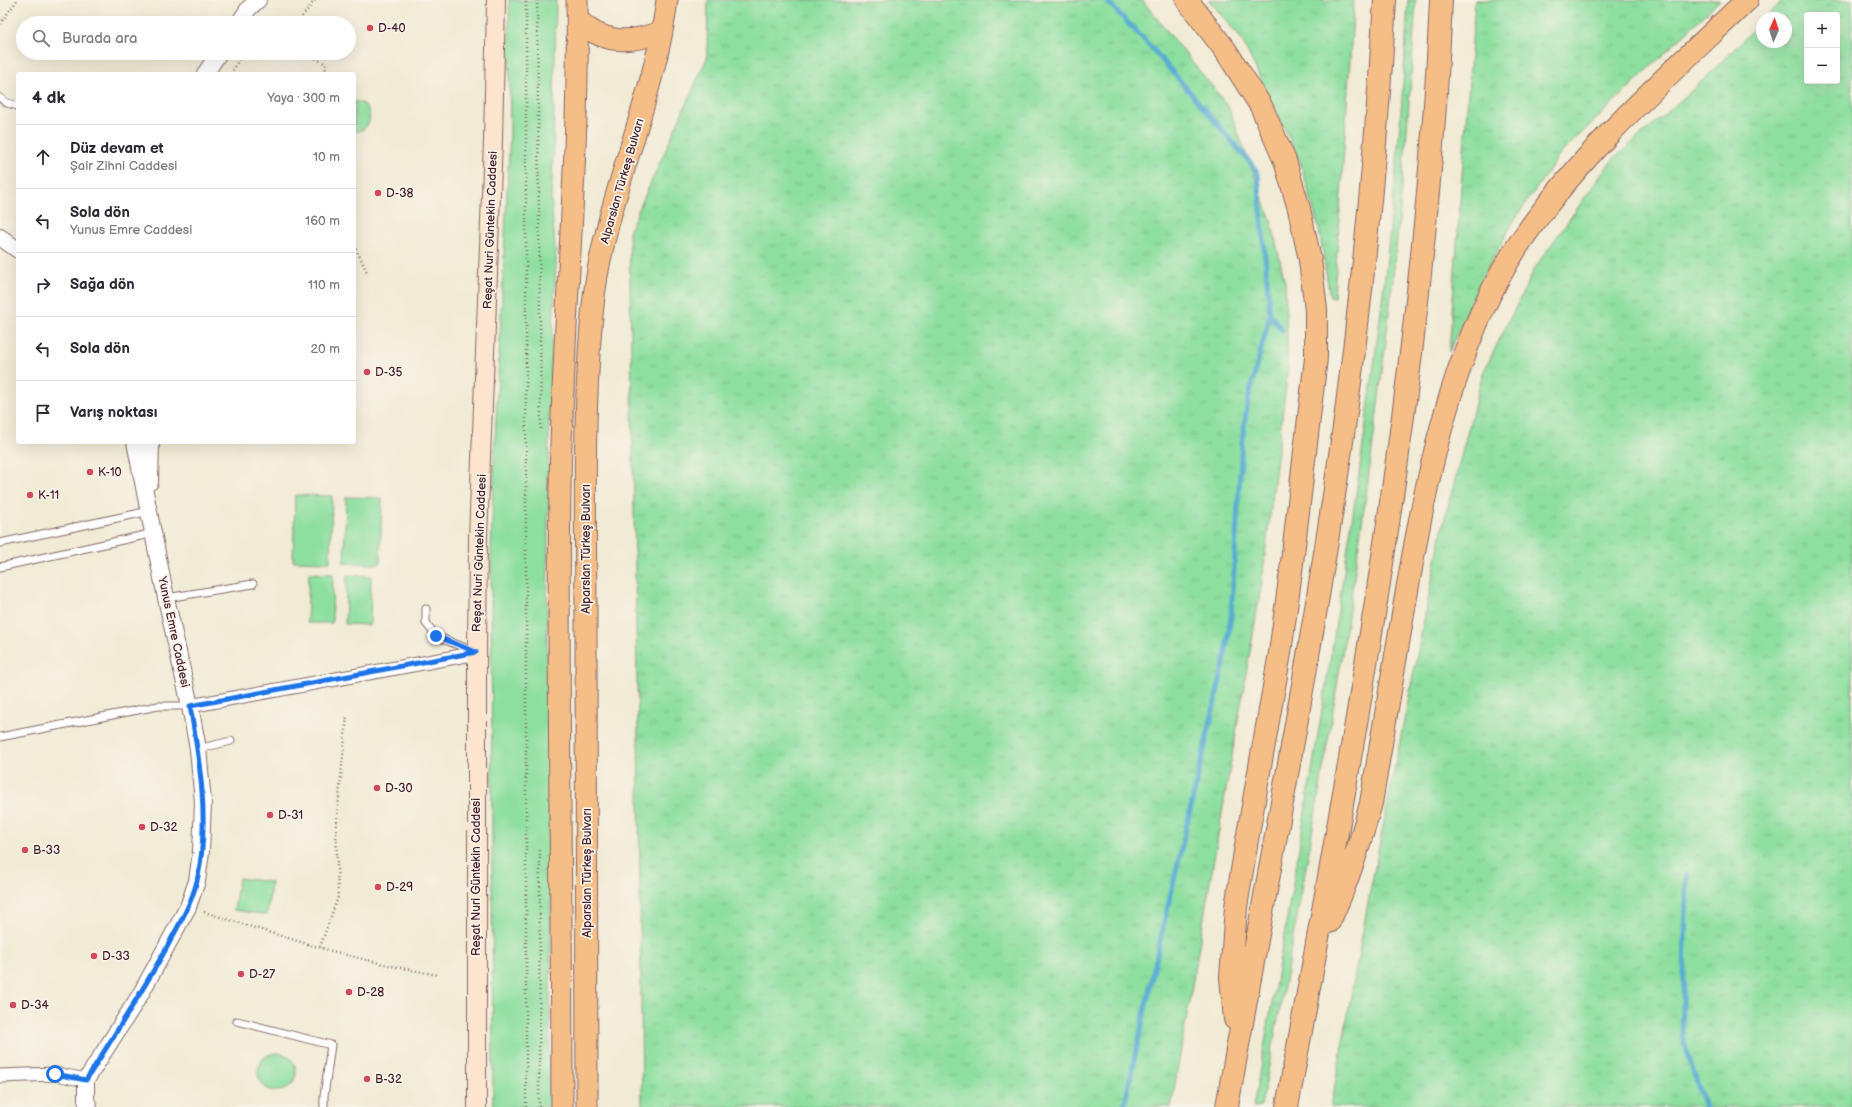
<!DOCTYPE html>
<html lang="tr">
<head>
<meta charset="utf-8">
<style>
	:root { --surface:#fff; --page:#f2f2f3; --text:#2b2b33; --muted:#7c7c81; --line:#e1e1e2 }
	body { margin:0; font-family:"Balsamiq Sans",sans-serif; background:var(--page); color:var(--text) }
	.controls { position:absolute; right:12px; top:12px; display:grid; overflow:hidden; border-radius:4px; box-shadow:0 4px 16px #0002 }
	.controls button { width:36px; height:36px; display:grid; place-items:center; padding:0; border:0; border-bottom:1px solid var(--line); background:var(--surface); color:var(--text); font:20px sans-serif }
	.compass { position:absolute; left:1756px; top:12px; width:36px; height:36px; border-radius:50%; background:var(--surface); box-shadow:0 4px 16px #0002; rotate:3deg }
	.stop { position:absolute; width:12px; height:12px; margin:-9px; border:3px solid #1a73e8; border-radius:50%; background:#fff }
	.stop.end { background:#1a73e8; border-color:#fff; box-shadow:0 1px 4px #0008 }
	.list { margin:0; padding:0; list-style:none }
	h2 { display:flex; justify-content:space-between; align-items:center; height:52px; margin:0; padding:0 16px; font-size:17px }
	h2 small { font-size:13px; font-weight:400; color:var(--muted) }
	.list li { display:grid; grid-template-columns:26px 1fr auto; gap:12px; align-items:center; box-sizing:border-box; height:64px; padding:0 16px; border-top:1px solid var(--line) }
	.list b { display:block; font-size:15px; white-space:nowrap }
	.list p { margin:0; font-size:13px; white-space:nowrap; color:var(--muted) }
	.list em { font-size:13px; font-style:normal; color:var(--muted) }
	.icon { flex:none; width:22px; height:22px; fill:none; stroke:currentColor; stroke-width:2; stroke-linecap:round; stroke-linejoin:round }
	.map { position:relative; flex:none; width:1852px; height:1107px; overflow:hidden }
	.search { position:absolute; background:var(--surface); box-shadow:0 4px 16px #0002; left:16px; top:16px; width:340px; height:44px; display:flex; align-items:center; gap:10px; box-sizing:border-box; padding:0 14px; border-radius:22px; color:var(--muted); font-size:15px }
	.panel { position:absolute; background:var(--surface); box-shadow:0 4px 16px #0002; left:16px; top:72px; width:340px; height:372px; border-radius:4px }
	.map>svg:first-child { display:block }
	.grass { fill:url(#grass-tufts); stroke:#6c7f65; fill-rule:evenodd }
	.green { fill:#8ddf9f; stroke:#6c7f65 }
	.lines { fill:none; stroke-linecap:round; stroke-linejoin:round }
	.stream { stroke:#58acd3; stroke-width:5 }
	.service-casing { stroke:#846666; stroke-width:9 }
	.minor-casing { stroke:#846666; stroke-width:15 }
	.tertiary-casing { stroke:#846666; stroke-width:18 }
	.secondary-casing { stroke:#846666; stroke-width:20 }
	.primary-casing { stroke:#846666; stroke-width:23 }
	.motorway-casing { stroke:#846666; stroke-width:24 }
	.path { stroke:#846666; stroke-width:2.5; stroke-dasharray:1 3; stroke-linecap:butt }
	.service { stroke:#fff; stroke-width:7 }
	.minor { stroke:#fff; stroke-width:13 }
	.tertiary { stroke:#fff; stroke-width:16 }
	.secondary { stroke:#fbe5cf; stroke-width:18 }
	.primary { stroke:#f6be87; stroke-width:21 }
	.motorway { stroke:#f6be87; stroke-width:22 }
	.route { stroke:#1a73e8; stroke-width:5 }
	.poi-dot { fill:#d1495b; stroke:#f7f3e8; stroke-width:1.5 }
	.labels { text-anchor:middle; stroke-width:3.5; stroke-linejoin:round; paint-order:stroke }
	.poi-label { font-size:12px; fill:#4a1f2b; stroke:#f7f3e8; text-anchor:start }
	.street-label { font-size:12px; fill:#4a1f2b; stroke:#f7f3e8 }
</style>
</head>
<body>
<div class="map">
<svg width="1852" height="1107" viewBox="0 0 1852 1107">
	<defs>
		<pattern id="grass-tufts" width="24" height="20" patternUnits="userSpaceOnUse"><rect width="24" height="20" fill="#8ddf9f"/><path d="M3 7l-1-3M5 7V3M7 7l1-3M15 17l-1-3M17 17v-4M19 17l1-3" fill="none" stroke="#7bbf89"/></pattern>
	</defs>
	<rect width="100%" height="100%" fill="#f7f3e8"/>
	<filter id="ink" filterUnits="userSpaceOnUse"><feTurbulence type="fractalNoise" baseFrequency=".025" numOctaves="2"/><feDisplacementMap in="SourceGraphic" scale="8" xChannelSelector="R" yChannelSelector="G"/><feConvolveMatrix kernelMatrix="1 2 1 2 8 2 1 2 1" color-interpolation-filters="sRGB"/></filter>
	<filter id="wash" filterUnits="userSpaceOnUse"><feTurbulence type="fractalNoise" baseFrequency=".012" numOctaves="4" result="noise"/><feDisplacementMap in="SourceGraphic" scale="16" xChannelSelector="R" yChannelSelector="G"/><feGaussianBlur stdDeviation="0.9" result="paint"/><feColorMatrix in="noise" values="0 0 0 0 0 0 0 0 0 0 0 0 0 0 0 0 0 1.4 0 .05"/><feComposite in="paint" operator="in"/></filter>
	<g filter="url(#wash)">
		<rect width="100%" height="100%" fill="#f1ebd5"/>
		<path class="grass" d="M708 0H1142L1228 106 1271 220 1285 283 1288 369 1261 588 1171 1107H642L639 791 629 231 707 58Z
			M1209 0H1354L1334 298 1330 297 1319 229 1300 161 1242 40Z
			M1408 0H1416C1395 372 1332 741 1261 1107H1253C1282 952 1308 797 1333 642 1367 429 1398 215 1408 0Z
			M1475 0H1720L1561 153 1515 219 1477 287 1449 352Z
			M1783 0H1852V1107H1331L1369 897 1443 525 1483 373 1536 266 1611 161 1695 88 1762 21V42H1786V18H1765ZM1807 15H1837V81H1807Z"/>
		<path class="green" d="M509 0H556L553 160 551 197 556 261 549 418 547 636 551 917 549 1107H493L491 554 494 460 510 133Z
			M354 101 364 104C374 115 370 131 354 132Z
			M295 495 332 496 330 562 293 561Z
			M346 497 382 498 380 564 344 563Z
			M309 573 333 574 332 623H307Z
			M347 575 371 576 370 625 345 624Z
			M239 878 271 882 267 915 234 910Z
			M258 1072a19 19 0 1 1 38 0a19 19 0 1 1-38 0Z"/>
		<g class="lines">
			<path class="stream" d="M1106 0 1151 47 1254 167 1258 176 1270 315 1248 400 1242 442 1231 616 1224 663 1160 941 1124 1107
				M1270 315 1282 330
				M1687 874 1682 1036 1705 1107"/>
		</g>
	</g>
	<g filter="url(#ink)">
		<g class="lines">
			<g class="service-casing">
				<path id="service" d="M0 98 7 103 18 106
					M0 543 150 511
					M0 567 154 533
					M166 598 253 584
					M426 609V623L436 636 475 652
					M0 737 158 706H190
					M198 749 231 741
					M237 1021 331 1045 324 1096V1107"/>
			</g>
			<g class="minor-casing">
				<path id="minor" d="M190 706 477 653
					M0 1076 55 1074 86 1080"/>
			</g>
			<g class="tertiary-casing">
				<path id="tertiary" d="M239 23 249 8 258 0
					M205 74 219 53
					M0 237 18 250
					M150 482 151 442
					M89 1107 86 1100V1080L140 995 188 907 197 881 201 852 203 802 198 749 190 706 166 598 135 442"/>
			</g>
			<g class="secondary-casing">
				<path id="secondary" d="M477 1107V653L478 538 493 141 496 0"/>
			</g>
			<g class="primary-casing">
				<path id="primary" d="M578 20C602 44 631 44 662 31
					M562 1107C562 901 557 695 560 489 562 326 580 163 577 0
					M587 1107C587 948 587 789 586 630 586 522 582 413 593 305 604 200 654 104 667 0"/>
			</g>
			<g class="motorway-casing">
				<path id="motorway" d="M1187 0 1226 51 1261 106 1285 161 1299 209 1310 260 1316 310V358L1291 571 1280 653 1247 840 1236 907 1231 977 1235 1019
					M1329 922C1347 884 1360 844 1371 803 1382 738 1393 673 1404 608 1425 486 1451 342 1523 238 1585 148 1669 75 1747 0
					M1227 1107C1267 878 1313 650 1345 420 1364 280 1377 140 1385 0
					M1287 1107C1354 742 1425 371 1441 0"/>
			</g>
			<path class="path" d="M537 0 541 431
				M297 23 315 0
				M0 24 17 0
				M305 53 326 64 325 74
				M231 74 242 53
				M354 245 367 272
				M204 912C281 936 359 962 439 975
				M320 947 338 897 336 827 347 716
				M526 1107V0
				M539 1107 540 850"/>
			<use href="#service" class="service"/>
			<use href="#minor" class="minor"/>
			<use href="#tertiary" class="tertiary"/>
			<use href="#secondary" class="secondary"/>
			<use href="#primary" class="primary"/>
			<use href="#motorway" class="motorway"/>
		</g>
	</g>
	<g class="lines" filter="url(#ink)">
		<path class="route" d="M55 1074 86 1080C114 1036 142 992 167 947 178 926 191 905 197 881 210 824 200 762 190 706L476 652 436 636"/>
	</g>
	<g class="poi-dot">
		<circle cx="370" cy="28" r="4"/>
		<circle cx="378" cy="193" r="4"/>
		<circle cx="367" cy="372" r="4"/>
		<circle cx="90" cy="472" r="4"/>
		<circle cx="30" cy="495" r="4"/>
		<circle cx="377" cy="788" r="4"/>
		<circle cx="270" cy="815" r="4"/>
		<circle cx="142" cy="827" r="4"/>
		<circle cx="25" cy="850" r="4"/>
		<circle cx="378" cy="887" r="4"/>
		<circle cx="94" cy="956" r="4"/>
		<circle cx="241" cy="974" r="4"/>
		<circle cx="349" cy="992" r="4"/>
		<circle cx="13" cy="1005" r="4"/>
		<circle cx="367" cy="1079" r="4"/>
	</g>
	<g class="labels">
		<g class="poi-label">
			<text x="378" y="32">D-40</text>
			<text x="386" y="197">D-38</text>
			<text x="375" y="376">D-35</text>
			<text x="98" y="476">K-10</text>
			<text x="38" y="499">K-11</text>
			<text x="385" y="792">D-30</text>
			<text x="278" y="819">D-31</text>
			<text x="150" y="831">D-32</text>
			<text x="33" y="854">B-33</text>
			<text x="386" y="891">D-29</text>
			<text x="102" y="960">D-33</text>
			<text x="249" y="978">D-27</text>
			<text x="357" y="996">D-28</text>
			<text x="21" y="1009">D-34</text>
			<text x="375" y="1083">B-32</text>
		</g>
		<g class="street-label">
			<text transform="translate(622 181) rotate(-74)" y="4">Alparslan Türkeş Bulvarı</text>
			<text transform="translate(490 230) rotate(-88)" y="4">Reşat Nuri Güntekin Caddesi</text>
			<text transform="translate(586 549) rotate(-90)" y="4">Alparslan Türkeş Bulvarı</text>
			<text transform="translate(479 553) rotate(-88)" y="4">Reşat Nuri Güntekin Caddesi</text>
			<text transform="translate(174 632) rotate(78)" y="4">Yunus Emre Caddesi</text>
			<text transform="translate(587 873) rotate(-90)" y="4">Alparslan Türkeş Bulvarı</text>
			<text transform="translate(476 877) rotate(-90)" y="4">Reşat Nuri Güntekin Caddesi</text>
		</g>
	</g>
</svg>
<div class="controls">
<button>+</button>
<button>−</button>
</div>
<svg class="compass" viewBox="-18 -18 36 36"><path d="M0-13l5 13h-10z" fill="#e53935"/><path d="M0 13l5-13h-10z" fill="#7c7c81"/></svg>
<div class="stop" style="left:55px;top:1074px"></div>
<div class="stop end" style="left:436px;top:636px"></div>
<div class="search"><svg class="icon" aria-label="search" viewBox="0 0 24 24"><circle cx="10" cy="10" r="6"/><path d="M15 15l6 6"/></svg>Burada ara</div>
<section class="panel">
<h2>4 dk<small>Yaya · 300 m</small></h2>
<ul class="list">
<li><svg class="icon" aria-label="ahead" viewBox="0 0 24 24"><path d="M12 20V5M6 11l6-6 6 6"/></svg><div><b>Düz devam et</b><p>Şair Zihni Caddesi</p></div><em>10 m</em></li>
<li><svg class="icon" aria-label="left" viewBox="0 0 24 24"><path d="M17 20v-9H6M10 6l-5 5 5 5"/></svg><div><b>Sola dön</b><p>Yunus Emre Caddesi</p></div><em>160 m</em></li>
<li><svg class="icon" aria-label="right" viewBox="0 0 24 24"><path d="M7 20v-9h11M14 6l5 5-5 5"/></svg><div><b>Sağa dön</b></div><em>110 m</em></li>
<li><svg class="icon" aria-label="left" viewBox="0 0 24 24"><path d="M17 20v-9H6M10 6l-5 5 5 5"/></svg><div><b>Sola dön</b></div><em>20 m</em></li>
<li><svg class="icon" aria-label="arrive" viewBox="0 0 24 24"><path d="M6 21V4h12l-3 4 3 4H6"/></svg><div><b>Varış noktası</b></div></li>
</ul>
</section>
</div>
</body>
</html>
